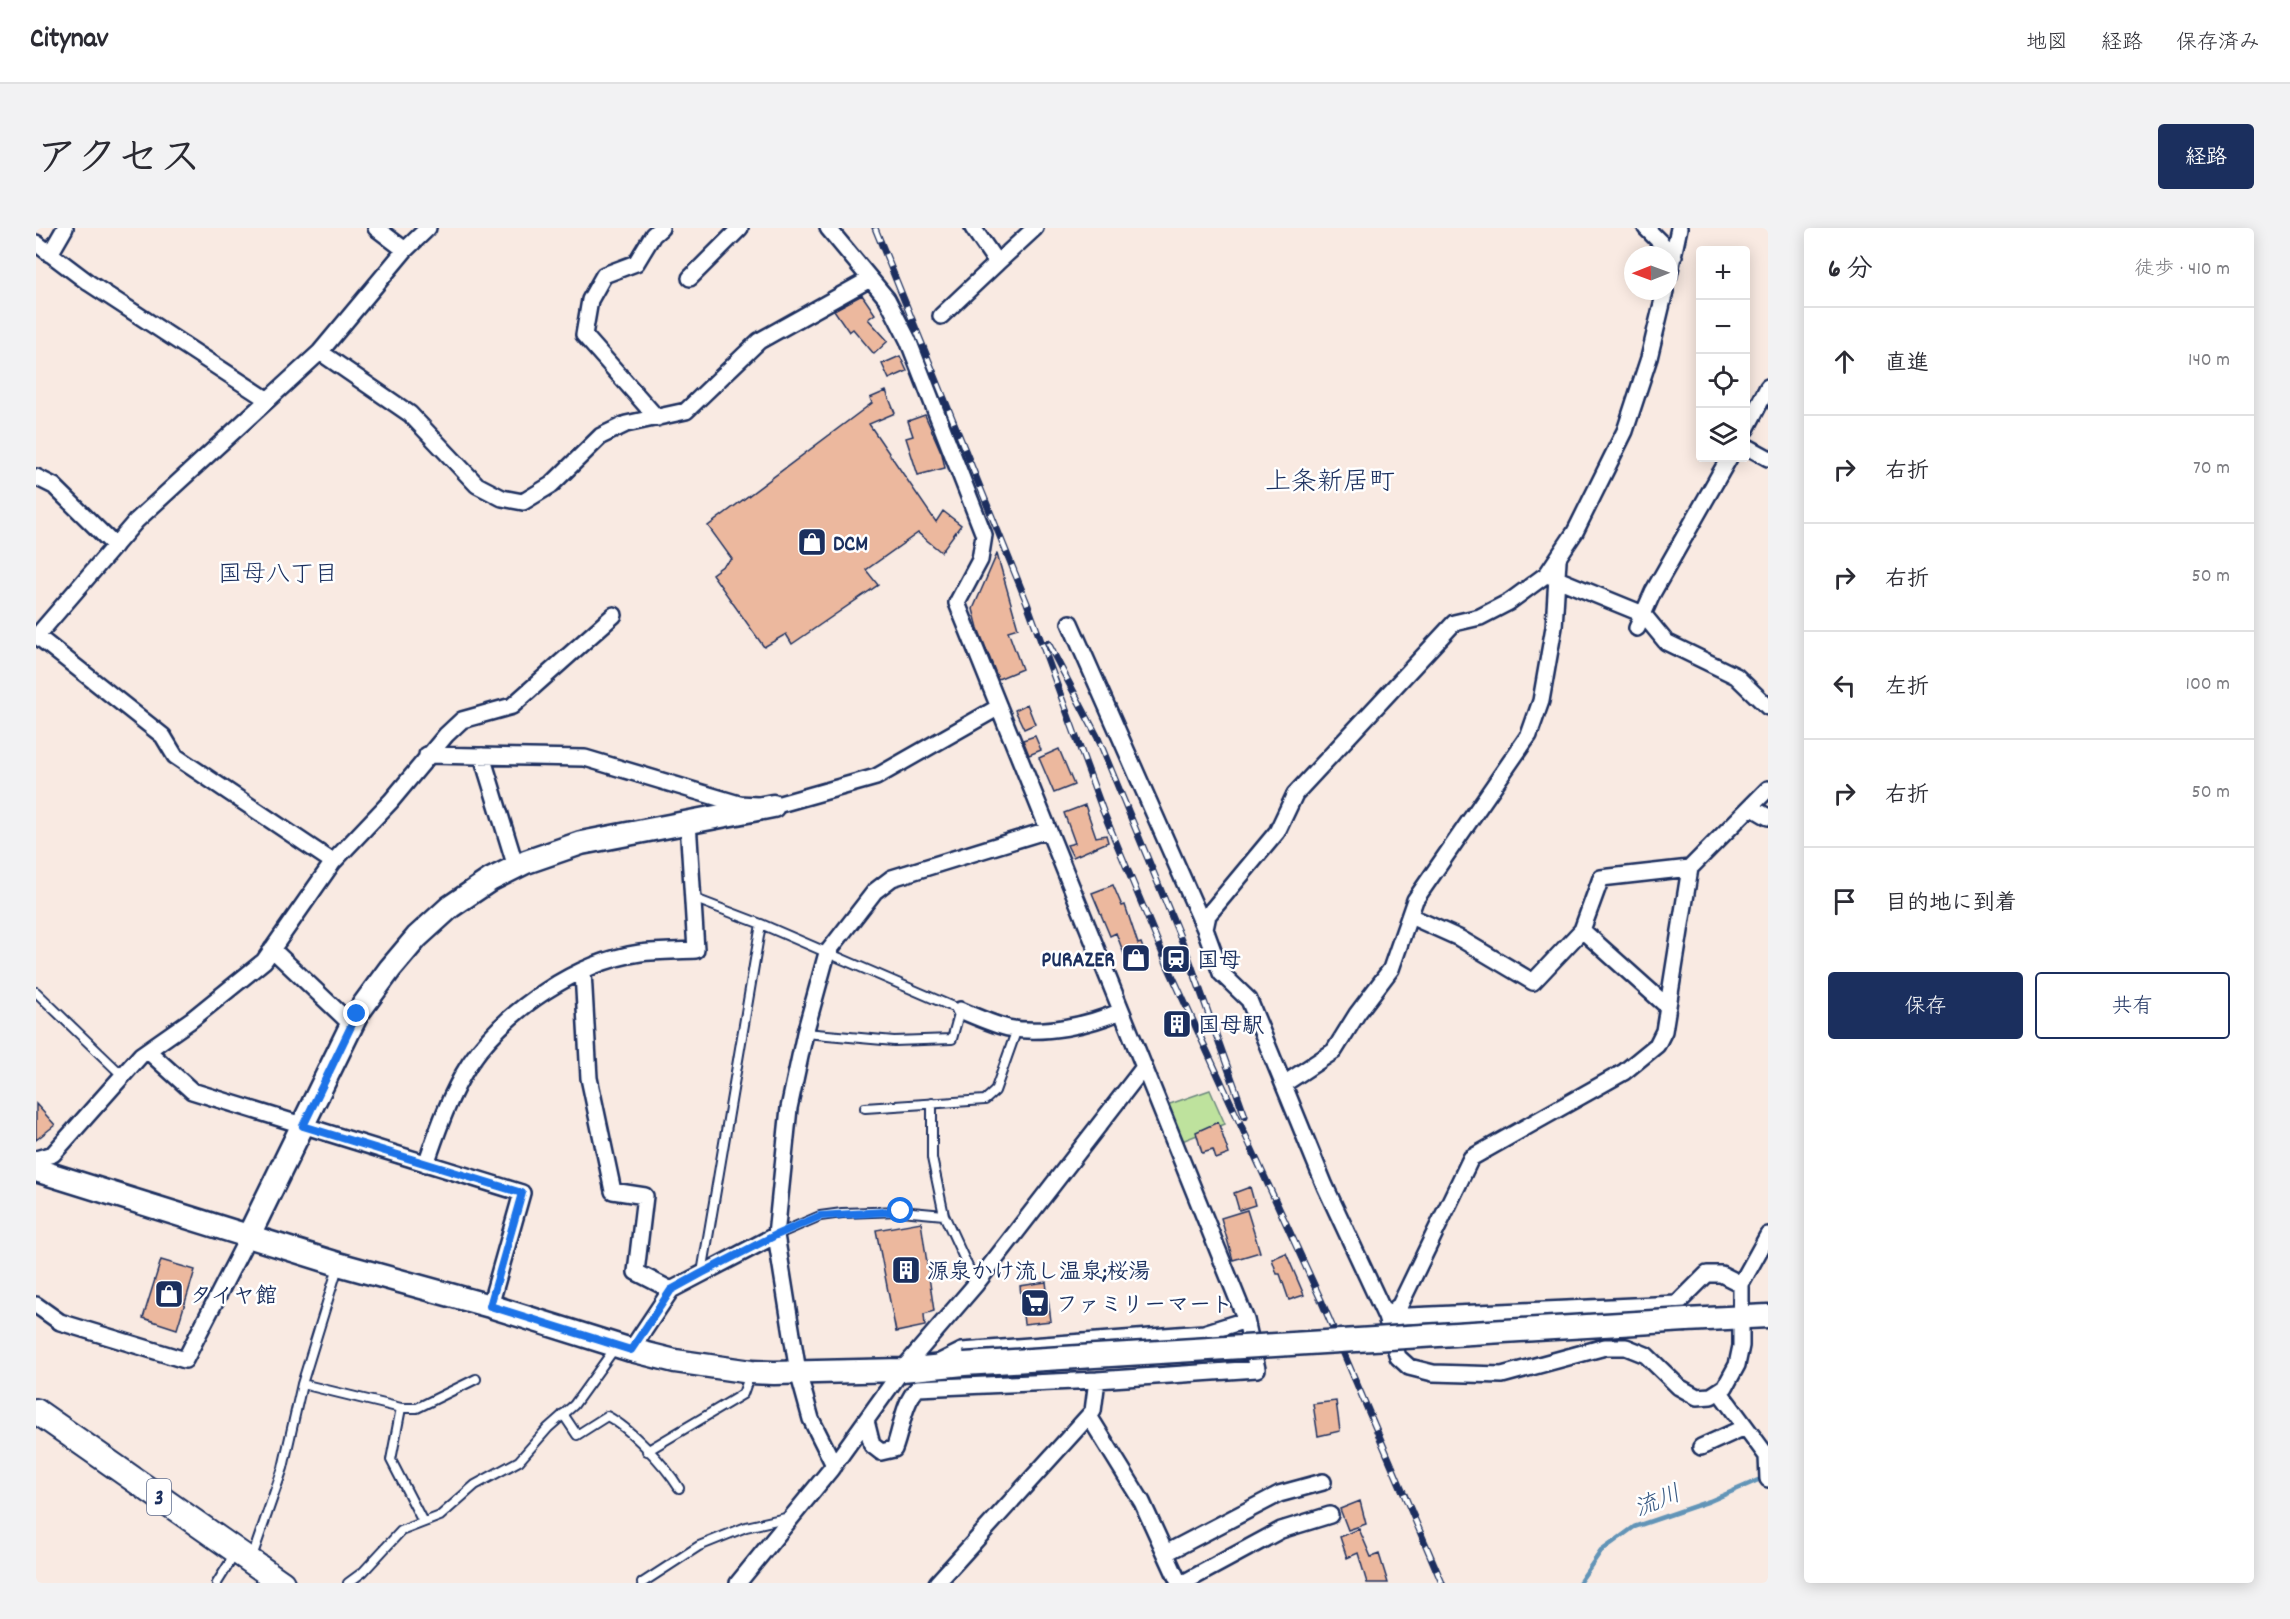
<!DOCTYPE html>
<html lang="ja">
<head>
<meta charset="utf-8">
<style>
	:root { --surface:#fff; --page:#f2f2f3; --text:#2b2b33; --muted:#7c7c81; --line:#e1e1e2; --accent:#1b2f5e }
	body { margin:0; font-family:Dekko,"Klee One",sans-serif; background:var(--page); color:var(--text) }
	.controls { position:absolute; right:18px; top:18px; display:grid; overflow:hidden; border-radius:6px; box-shadow:0 3px 15px #0003 }
	.controls button { width:54px; height:54px; display:grid; place-items:center; padding:0; border:0; border-bottom:2px solid var(--line); background:var(--surface); color:var(--text); font:30px sans-serif }
	.compass { position:absolute; left:1588px; top:18px; width:54px; height:54px; border-radius:50%; background:var(--surface); box-shadow:0 3px 15px #0003; rotate:269deg }
	.stop { position:absolute; width:18px; height:18px; margin:-14px; border:4px solid #1a73e8; border-radius:50%; background:#fff }
	.stop.end { background:#1a73e8; border-color:#fff; box-shadow:0 2px 6px #0008 }
	.list { margin:0; padding:0; list-style:none }
	h2 { display:flex; justify-content:space-between; align-items:center; height:78px; margin:0; padding:0 24px; font-size:26px }
	h2 small { font-size:20px; font-weight:400; color:var(--muted) }
	.list li { display:grid; grid-template-columns:39px 1fr auto; gap:18px; align-items:center; box-sizing:border-box; height:108px; padding:0 24px; border-top:2px solid var(--line) }
	.list b { display:block; font-size:22px; white-space:nowrap }
	.list em { font-size:20px; font-style:normal; color:var(--muted) }
	.actions { display:flex; gap:12px; padding:18px 24px }
	.actions a { flex:1; padding:14px 0; border:2px solid var(--accent); border-radius:6px; text-align:center; font-size:21px; color:var(--accent) }
	.actions .main { background:var(--accent); color:#fff }
	.icon { flex:none; width:33px; height:33px; fill:none; stroke:currentColor; stroke-width:2; stroke-linecap:round; stroke-linejoin:round }
	.map { position:relative; flex:none; width:1732px; height:1355px; overflow:hidden; border-radius:6px }
	header { display:flex; align-items:center; gap:36px; box-sizing:border-box; height:84px; padding:0 30px; background:var(--surface); border-bottom:2px solid var(--line) }
	header strong { font-size:28px }
	nav { display:flex; gap:33px; margin-inline-start:auto; font-size:21px }
	.intro { display:flex; align-items:center; justify-content:space-between; box-sizing:border-box; height:144px; padding:0 36px }
	h1 { margin:0; font-size:42px }
	.button { padding:15px 27px; border-radius:6px; background:var(--accent); color:#fff; font-size:21px; font-weight:700 }
	main { display:flex; gap:36px; padding:0 36px }
	aside { flex:1; background:var(--surface); border-radius:6px; box-shadow:0 3px 15px #0003 }
	.map>svg:first-child { display:block }
	.green { fill:#bee29d; stroke:#6c887e; stroke-width:1.5 }
	.lines { fill:none; stroke-linecap:round; stroke-linejoin:round }
	.stream { stroke:#6294b7; stroke-width:4.5 }
	.building { fill:#ecb89e; stroke:#1b2f5e; stroke-width:1.5 }
	.lane-casing { stroke:#1b2f5e; stroke-width:12 }
	.street-casing { stroke:#1b2f5e; stroke-width:20 }
	.secondary-casing { stroke:#1b2f5e; stroke-width:27 }
	.primary-casing { stroke:#1b2f5e; stroke-width:28 }
	.lane { stroke:#fff; stroke-width:8 }
	.street { stroke:#fff; stroke-width:15 }
	.secondary { stroke:#fff; stroke-width:22 }
	.primary { stroke:#fff; stroke-width:24 }
	.rail-casing { stroke:#1b2f5e; stroke-width:7 }
	.rail { stroke:#fff; stroke-width:4.5; stroke-dasharray:14; stroke-linecap:butt }
	.secondary-bridge-casing { stroke:#1b2f5e; stroke-width:27; stroke-linecap:butt }
	.secondary-bridge { stroke:#fff; stroke-width:22 }
	.route { stroke:#1a73e8; stroke-width:8 }
	.labels { text-anchor:middle; stroke-width:5; stroke-linejoin:round; paint-order:stroke }
	.shield { fill:#fff; stroke:#5f6d8e; stroke-width:1.5 }
	.shield-label { font-size:21px; font-weight:bold; fill:#1b2f5e }
	.poi-label { font-size:22px; font-weight:bold; fill:#1b2f5e; stroke:#fff; text-anchor:start }
	.neighbourhood-label { font-size:24px; fill:#1b2f5e; stroke:#fff }
	.water-label { font-size:24px; font-style:italic; fill:#385983; stroke:#fff }
	.quarter-label { font-size:26px; fill:#1b2f5e; stroke:#fff }
</style>
</head>
<body>
<header>
<strong>Citynav</strong>
<nav><a>地図</a><a>経路</a><a>保存済み</a></nav>
</header>
<div class="intro"><h1>アクセス</h1><a class="button">経路</a></div>
<main>
<div class="map">
<svg width="1732" height="1355" viewBox="0 0 1732 1355">
	<rect width="100%" height="100%" fill="#f9eae2"/>
	<filter id="ink" filterUnits="userSpaceOnUse"><feTurbulence type="fractalNoise" baseFrequency=".0167" numOctaves="2"/><feDisplacementMap in="SourceGraphic" scale="12" xChannelSelector="R" yChannelSelector="G"/><feConvolveMatrix kernelMatrix="1 2 1 2 8 2 1 2 1" color-interpolation-filters="sRGB"/></filter>
	<g filter="url(#ink)">
		<path class="green" d="M1174 862 1189 896 1146 913 1131 877Z"/>
		<g class="lines">
			<path class="stream" d="M1543 1355 1565 1323 1598 1299 1674 1273 1729 1249"/>
		</g>
		<path class="building" d="M826 67 839 86 832 91 852 113 838 126 817 101 813 104 798 82Z
			M864 128 871 143 853 151 846 136Z
			M850 163 859 185 833 196 900 294 907 283 925 297 905 324 882 305 830 342 842 357 756 416 750 406 728 419 676 346 696 331 672 298 836 175 834 170Z
			M889 187 906 226 909 240 882 247 870 210 877 208 872 193Z
			M961 326 982 400 972 403 986 441 962 451 942 400 937 381Z
			M991 476 999 496 988 501 979 482Z
			M999 508 1005 522 993 527 987 512Z
			M1023 521 1038 557 1018 565 1003 530Z
			M1049 577 1060 609 1070 607 1072 614 1037 629 1031 617 1039 615 1028 585Z
			M1077 657 1086 678 1089 677 1102 716 1105 715 1113 737 1095 744 1080 705 1074 708 1056 665Z
			M0 876 19 897 0 912Z
			M1182 894 1193 926 1180 931 1177 922 1166 925 1160 904Z
			M1214 959 1219 977 1203 982 1198 965Z
			M1211 982 1224 1024 1197 1032 1185 990Z
			M885 994 898 1083 888 1086 889 1098 860 1104 840 1002Z
			M1250 1025 1268 1067 1253 1072 1244 1046H1241L1236 1031Z
			M125 1032 159 1042 141 1101 107 1090Z
			M1010 1054 1015 1093 988 1096 984 1058Z
			M1300 1173 1304 1203 1282 1208 1277 1176Z
			M1324 1273 1330 1296 1312 1302 1304 1281Z
			M1323 1301 1335 1329 1343 1326 1352 1355H1331L1322 1325 1311 1330 1304 1309Z"/>
		<g class="lines">
			<g class="lane-casing">
				<path id="lane" d="M657 670 725 696 924 782 916 811 858 813 769 805
					M0 764 87 848
					M896 875V930L908 987
					M829 880 949 872 959 863 981 801
					M740 1007 784 988 806 985 865 983 908 987 940 1056
					M666 1045 725 696
					M266 1156 365 1180H381L440 1151
					M365 1180 355 1232 387 1294
					M527 1186 541 1207 571 1188C594 1200 629 1237 643 1260
					M611 1223 707 1166 714 1146
					M216 1329 247 1240 266 1156 302 1039
					M181 1355 199 1326
					M312 1355 327 1344 365 1303 404 1288 439 1257 483 1233 512 1200 538 1177 579 1120
					M606 1355 663 1318 710 1299 754 1289"/>
			</g>
			<g class="street-casing">
				<path id="street" d="M340 0 369 22
					M792 0 851 71 872 112 948 307 944 332 921 375 1210 1092 1221 1141 1061 1152 882 1160C867 1174 866 1201 858 1221L845 1224 836 1217 830 1193
					M937 0 961 35 999 0
					M1610 0 1638 28
					M0 15 53 55 232 172
					M14 26 29 0
					M1633 47 1643 0
					M654 50 704 0
					M1629 63 1613 130 1589 203 1539 304 1511 346 1473 374 1444 389 1418 395 1259 566 1241 604 1172 687 1169 701 1185 745 1213 772 1289 958 1350 1089 1362 1129 1373 1139 1397 1145 1466 1147 1569 1119H1590L1610 1127 1643 1159 1661 1169 1675 1168 1689 1159 1701 1137 1705 1118V1056L1732 1007
					M905 88 961 35
					M284 124 374 186 441 257 466 270 487 274 515 257 565 208 590 196 650 183 723 113 834 51
					M621 190 548 107 554 72 568 47 600 35 617 7 625 0
					M1710 201 1732 159
					M1710 218 1732 230
					M0 249 18 258 79 318
					M1514 348 1607 386 1630 414 1700 448 1732 479
					M1034 395 1169 701
					M1601 400 1617 364 1693 230
					M1 408 127 508 139 528 297 634
					M0 409 100 293 284 124 369 22 392 0
					M391 527 549 530 703 576 737 578 840 549 963 479
					M446 528 480 639
					M1715 579 1732 589
					M1374 688 1423 710 1497 754 1546 702 1565 650 1654 640
					M1546 702 1632 779
					M236 721 316 797
					M547 744 553 850 577 963 609 968 600 1044 635 1062
					M924 782C940 789 956 796 972 800 1008 807 1053 797 1085 783
					M112 823 156 863 486 965 454 1078
					M1248 856 1298 823 1321 786 1355 741 1379 672 1493 507 1505 473 1518 399 1522 332
					M0 931 17 926 105 827 155 792 228 733 297 634 355 573 410 507 426 492 476 478 578 387
					M390 936C402 901 414 866 434 835 470 782 541 734 604 725 622 723 641 723 660 722L652 594
					M0 1077 24 1094 149 1132 212 1009
					M1350 1089 1364 1077 1435 930 1588 844 1621 817 1628 803 1654 640 1732 561
					M1350 1089 1641 1076 1671 1046H1685L1705 1056
					M595 1122 635 1062 740 1007
					M904 1134 926 1123 1168 1105 1210 1092
					M1683 1163 1731 1228 1732 1251
					M1053 1188 1106 1274 1143 1355
					M1665 1219 1709 1199
					M798 1237 775 1191 762 1144 740 1007 742 988 753 880 769 805 791 725 839 663 856 650 1012 602
					M1130 1325 1243 1266 1287 1254
					M702 1355 795 1241 866 1142 940 1056 1108 839
					M901 1355 1057 1183 1061 1152
					M1147 1355 1245 1302 1294 1287"/>
			</g>
			<g class="secondary-casing">
				<path id="secondary" d="M0 942 302 1036 454 1078 595 1122 639 1133 715 1144 738 1145 866 1142 928 1136
					M212 1009 321 786 354 741 381 709 414 679 454 652 490 634 545 615 737 578
					M1650 1092 1732 1088"/>
			</g>
			<g class="primary-casing">
				<path id="primary" d="M0 1183 246 1355"/>
			</g>
			<use href="#lane" class="lane"/>
			<use href="#street" class="street"/>
			<use href="#secondary" class="secondary"/>
			<use href="#primary" class="primary"/>
			<g class="rail-casing">
				<path id="rail" d="M839 0 991 375 1067 583 1131 736 1285 1072 1406 1355
					M1012 415 1062 510 1152 728 1209 888"/>
			</g>
			<use href="#rail" class="rail"/>
			<g class="secondary-bridge-casing">
				<path id="secondary-bridge" d="M928 1136 1650 1092"/>
			</g>
			<use href="#secondary-bridge" class="secondary-bridge"/>
		</g>
	</g>
	<g class="lines" filter="url(#ink)">
		<path class="route" d="M321 786 267 898 486 965 454 1078 595 1122 635 1062 666 1045 740 1007 784 988 865 983"/>
	</g>
	<defs>
		<g id="shop-square" transform="scale(1.5)"><rect x="-9" y="-9" width="18" height="18" rx="4" fill="#1b2f5e" stroke="#fff"/><path d="M-5-2.5h2.3a2.7 3.5 0 0 1 5.4 0H5L5.5 6h-11ZM-1.5-2.5h3a1.5 2.3 0 0 0-3 0Z" fill="#fff"/></g>
		<g id="station-square" transform="scale(1.5)"><rect x="-9" y="-9" width="18" height="18" rx="4" fill="#1b2f5e" stroke="#fff"/><path d="M-3-6H3Q5-6 5-4V2Q5 4 3 4L4.5 6H3L1.5 4h-3L-3 6H-4.5L-3 4Q-5 4-5 2V-4Q-5-6-3-6ZM-3.5-4v3h7v-3ZM-3.5 1v1.5H-2V1ZM2 1v1.5H3.5V1Z" fill="#fff"/></g>
		<g id="building-square" transform="scale(1.5)"><rect x="-9" y="-9" width="18" height="18" rx="4" fill="#1b2f5e" stroke="#fff"/><path d="M-4-6H4V6H1V3H-1V6H-4ZM-2.5-4.3h1.7v1.8h-1.7ZM.8-4.3h1.7v1.8H.8ZM-2.5-1h1.7V.8h-1.7ZM.8-1h1.7V.8H.8Z" fill="#fff"/></g>
		<g id="supermarket-square" transform="scale(1.5)"><rect x="-9" y="-9" width="18" height="18" rx="4" fill="#1b2f5e" stroke="#fff"/><path d="M-6-5.5h2.5l.6 2H6L4.5 2H-2.5L-4.4-4H-6ZM-1.5 3.2a1.3 1.3 0 1 0 .1 0ZM3 3.2a1.3 1.3 0 1 0 .1 0Z" fill="#fff"/></g>
	</defs>
	<g fill-rule="evenodd">
		<use href="#shop-square" x="776" y="314"/>
		<use href="#shop-square" x="1100" y="730"/>
		<use href="#station-square" x="1140" y="731"/>
		<use href="#building-square" x="1141" y="796"/>
		<use href="#building-square" x="870" y="1042"/>
		<use href="#shop-square" x="133" y="1066"/>
		<use href="#supermarket-square" x="999" y="1075"/>
	</g>
	<g class="labels">
		<rect class="shield" x="111" y="1251" width="24" height="36" rx="4.5"/>
		<g class="shield-label">
			<text x="123" y="1276">3</text>
		</g>
		<g class="poi-label">
			<text x="797" y="322">DCM</text>
			<text x="1079" y="738" text-anchor="end">PURAZER</text>
			<text x="1161" y="739">国母</text>
			<text x="1162" y="804">国母駅</text>
			<text x="891" y="1050">源泉かけ流し温泉;桜湯</text>
			<text x="154" y="1074">タイヤ館</text>
			<text x="1020" y="1083">ファミリーマート</text>
		</g>
		<g class="neighbourhood-label">
			<text x="242" y="353">国母八丁目</text>
		</g>
		<g class="water-label">
			<text transform="translate(1621 1272) rotate(-22)" y="8">流川</text>
		</g>
		<g class="quarter-label">
			<text x="1294" y="261">上条新居町</text>
		</g>
	</g>
</svg>
<div class="controls">
<button>+</button>
<button>−</button>
<button><svg class="icon" aria-label="locate" viewBox="0 0 24 24"><circle cx="12" cy="12" r="6"/><path d="M12 2v4M12 18v4M2 12h4M18 12h4"/></svg></button>
<button><svg class="icon" aria-label="layers" viewBox="0 0 24 24"><path d="M12 4l9 5-9 5-9-5zM3 14l9 5 9-5"/></svg></button>
</div>
<svg class="compass" viewBox="-18 -18 36 36"><path d="M0-13l5 13h-10z" fill="#e53935"/><path d="M0 13l5-13h-10z" fill="#7c7c81"/></svg>
<div class="stop" style="left:865px;top:983px"></div>
<div class="stop end" style="left:321px;top:786px"></div>
</div>
<aside>
<h2>6 分<small>徒歩 · 410 m</small></h2>
<ul class="list">
<li><svg class="icon" aria-label="ahead" viewBox="0 0 24 24"><path d="M12 20V5M6 11l6-6 6 6"/></svg><div><b>直進</b></div><em>140 m</em></li>
<li><svg class="icon" aria-label="right" viewBox="0 0 24 24"><path d="M7 20v-9h11M14 6l5 5-5 5"/></svg><div><b>右折</b></div><em>70 m</em></li>
<li><svg class="icon" aria-label="right" viewBox="0 0 24 24"><path d="M7 20v-9h11M14 6l5 5-5 5"/></svg><div><b>右折</b></div><em>50 m</em></li>
<li><svg class="icon" aria-label="left" viewBox="0 0 24 24"><path d="M17 20v-9H6M10 6l-5 5 5 5"/></svg><div><b>左折</b></div><em>100 m</em></li>
<li><svg class="icon" aria-label="right" viewBox="0 0 24 24"><path d="M7 20v-9h11M14 6l5 5-5 5"/></svg><div><b>右折</b></div><em>50 m</em></li>
<li><svg class="icon" aria-label="arrive" viewBox="0 0 24 24"><path d="M6 21V4h12l-3 4 3 4H6"/></svg><div><b>目的地に到着</b></div></li>
</ul>
<div class="actions"><a class="main">保存</a><a>共有</a></div>
</aside>
</main>
</body>
</html>
